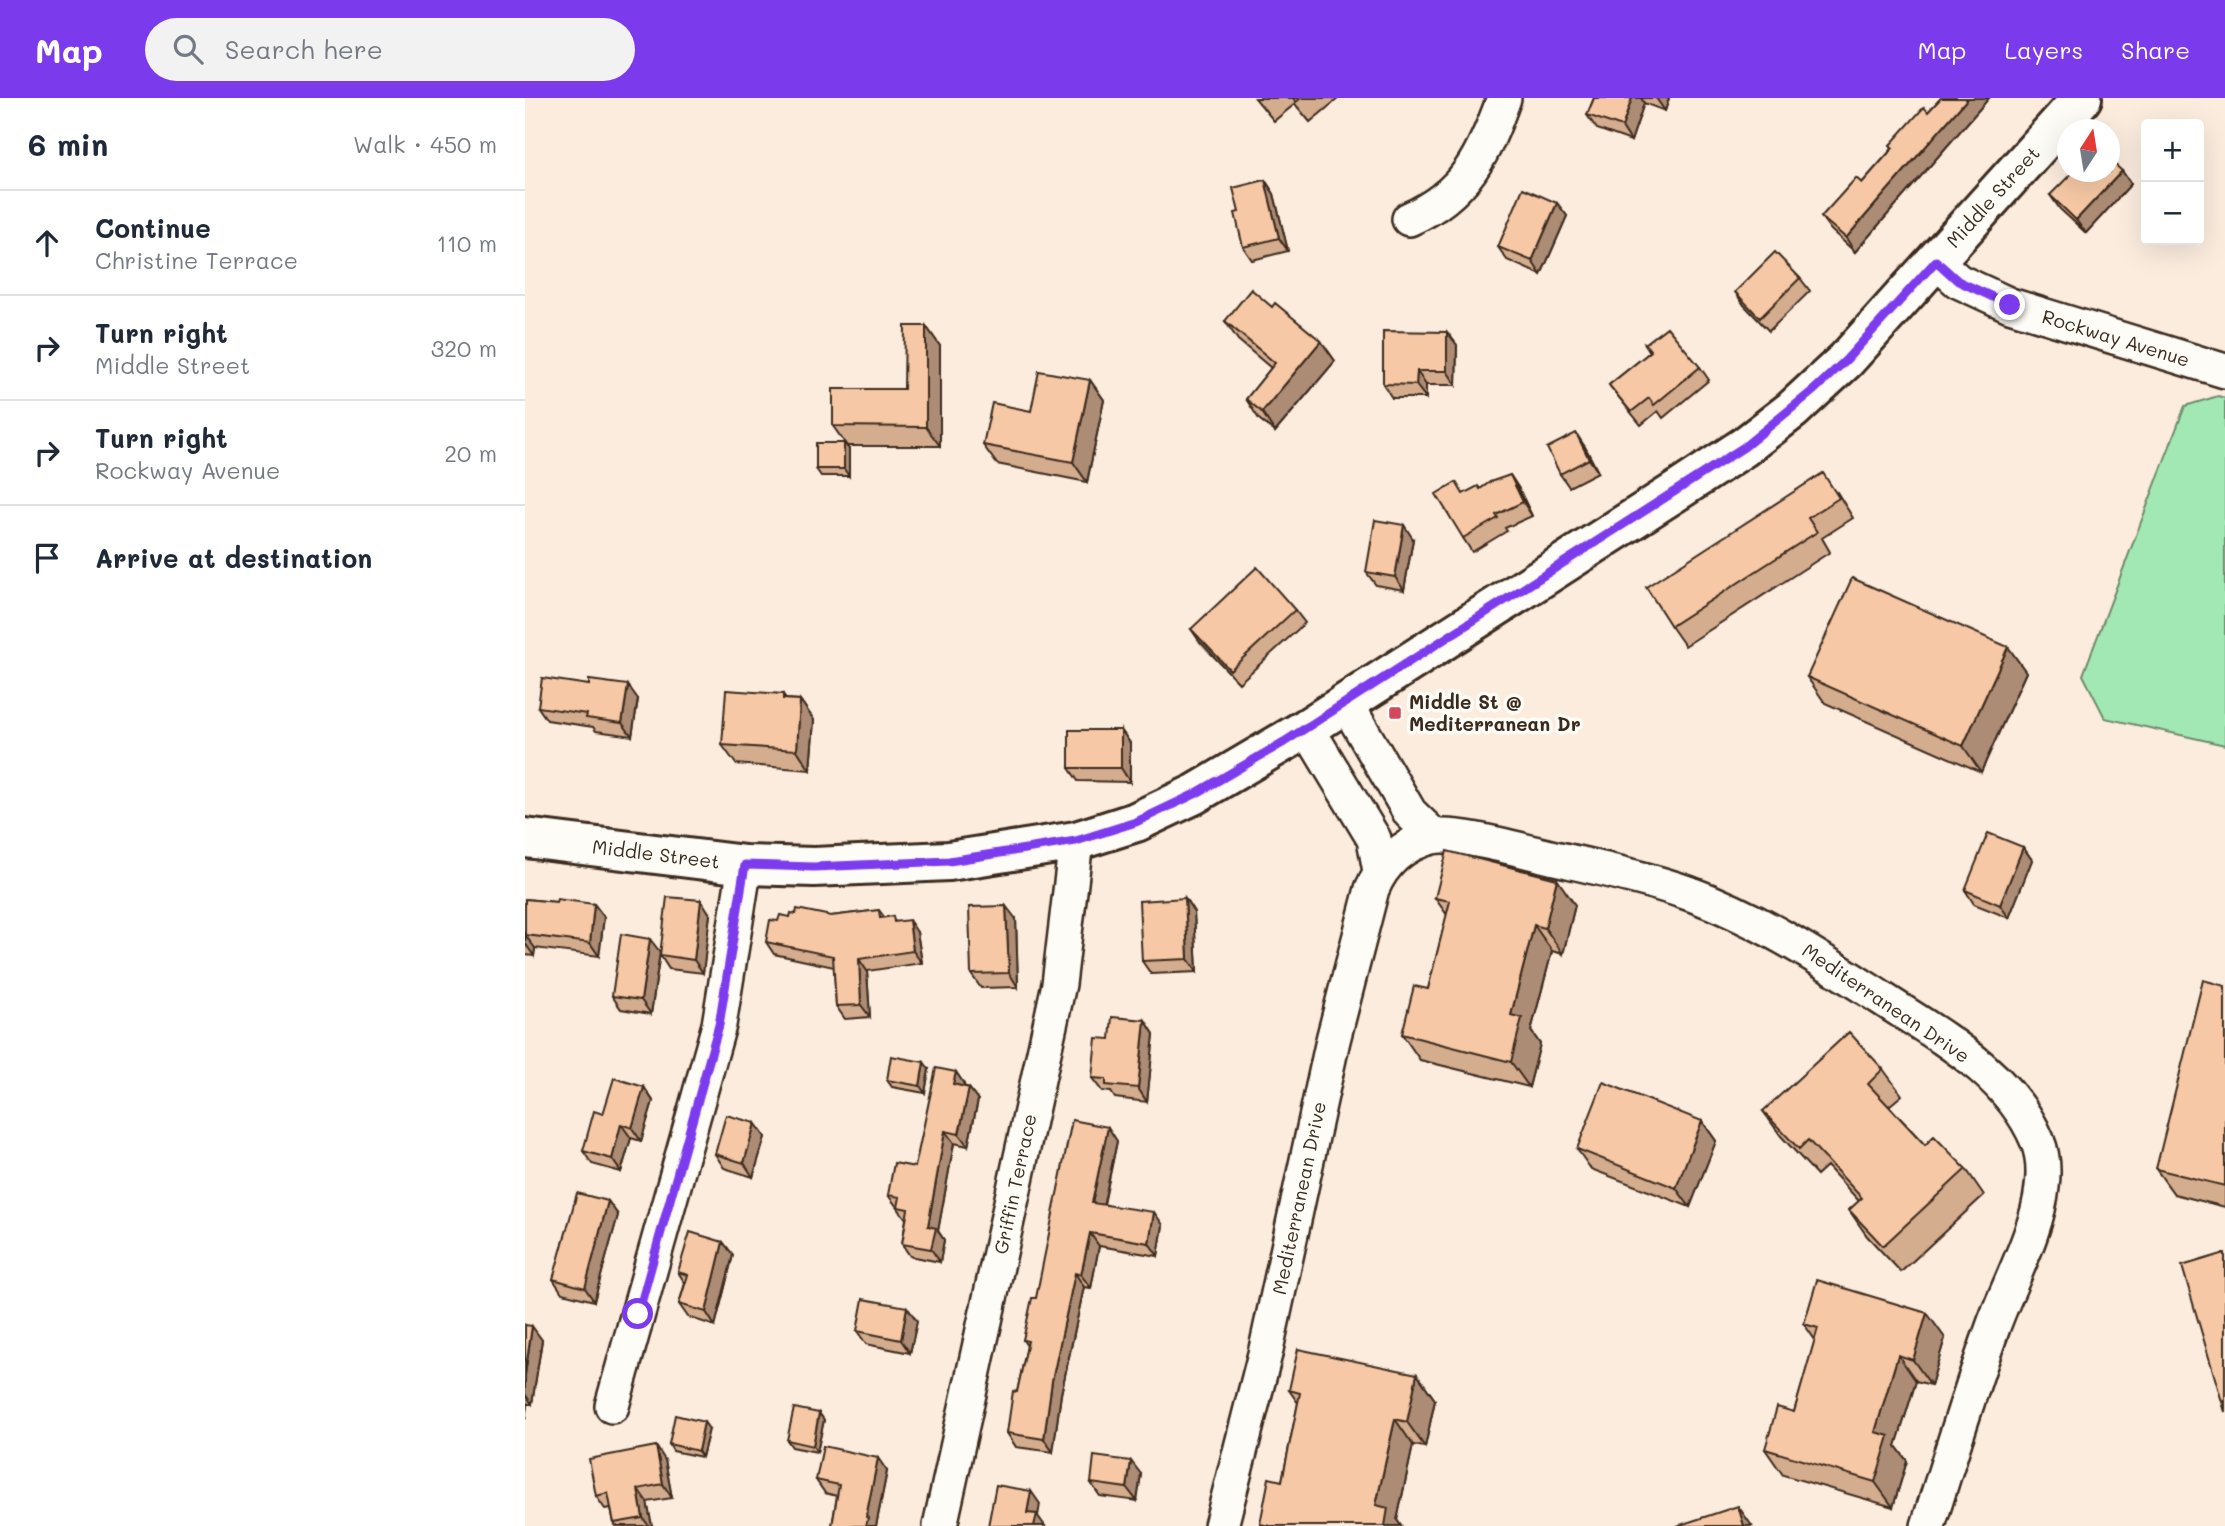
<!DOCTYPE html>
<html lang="en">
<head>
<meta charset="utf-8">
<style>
	:root { --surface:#fff; --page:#f2f2f3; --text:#1f2937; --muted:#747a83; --line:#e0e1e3; --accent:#7c3aed }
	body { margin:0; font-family:Mali,sans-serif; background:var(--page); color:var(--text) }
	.controls { position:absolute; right:21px; top:21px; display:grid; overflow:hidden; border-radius:7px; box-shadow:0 7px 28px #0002 }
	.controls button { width:63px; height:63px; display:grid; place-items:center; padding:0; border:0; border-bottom:2px solid var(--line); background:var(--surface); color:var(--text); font:35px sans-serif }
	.compass { position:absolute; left:1532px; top:21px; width:63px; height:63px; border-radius:50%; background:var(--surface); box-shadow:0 7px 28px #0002; rotate:12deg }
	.stop { position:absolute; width:21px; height:21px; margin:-16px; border:5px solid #7c3aed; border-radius:50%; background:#fff }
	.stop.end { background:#7c3aed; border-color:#fff; box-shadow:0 2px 7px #0008 }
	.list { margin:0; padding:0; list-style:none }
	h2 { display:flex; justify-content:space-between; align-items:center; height:91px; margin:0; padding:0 28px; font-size:30px }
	h2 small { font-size:23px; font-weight:400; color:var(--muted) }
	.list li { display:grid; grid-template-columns:46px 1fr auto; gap:21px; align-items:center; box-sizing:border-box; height:105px; padding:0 28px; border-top:2px solid var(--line) }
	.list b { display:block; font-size:26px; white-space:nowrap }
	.list p { margin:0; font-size:23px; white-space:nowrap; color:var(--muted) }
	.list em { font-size:23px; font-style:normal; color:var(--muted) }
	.icon { flex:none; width:38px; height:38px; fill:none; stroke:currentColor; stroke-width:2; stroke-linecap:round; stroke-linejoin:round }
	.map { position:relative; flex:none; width:1700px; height:1428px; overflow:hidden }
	header { display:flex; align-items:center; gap:42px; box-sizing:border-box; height:98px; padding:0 35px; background:var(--accent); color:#fff }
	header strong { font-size:33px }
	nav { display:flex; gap:38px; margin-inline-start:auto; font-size:24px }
	.search { width:490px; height:63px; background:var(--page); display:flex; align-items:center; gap:18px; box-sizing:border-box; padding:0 24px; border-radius:38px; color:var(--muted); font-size:26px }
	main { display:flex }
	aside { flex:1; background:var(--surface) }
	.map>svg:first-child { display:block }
	.green { fill:#a2e8b5; stroke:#6e896a; stroke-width:2 }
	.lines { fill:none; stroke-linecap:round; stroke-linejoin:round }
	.minor-casing { stroke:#3b2a1e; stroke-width:38 }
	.major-casing { stroke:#3b2a1e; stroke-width:44 }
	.minor { stroke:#fdfcf7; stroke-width:33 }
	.major { stroke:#fdfcf7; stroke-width:38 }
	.wall { fill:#d4ac8e; stroke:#3b2a1e; stroke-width:2 }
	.shaded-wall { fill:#ac8c74; stroke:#3b2a1e; stroke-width:2 }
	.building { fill:#f6c8a5; stroke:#3b2a1e; stroke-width:2 }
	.route { stroke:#7c3aed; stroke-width:9 }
	.poi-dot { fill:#d1495b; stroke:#fdfcf7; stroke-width:2.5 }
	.labels { text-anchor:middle; stroke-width:7; stroke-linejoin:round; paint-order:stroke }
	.street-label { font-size:19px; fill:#3b2a1e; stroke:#fdfcf7 }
	.poi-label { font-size:19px; font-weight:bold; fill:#3b2a1e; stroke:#fdfcf7; text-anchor:start }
</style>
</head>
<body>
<header>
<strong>Map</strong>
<div class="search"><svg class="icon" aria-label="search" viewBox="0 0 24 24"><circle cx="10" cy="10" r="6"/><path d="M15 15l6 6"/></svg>Search here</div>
<nav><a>Map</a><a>Layers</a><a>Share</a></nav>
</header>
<main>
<aside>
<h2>6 min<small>Walk · 450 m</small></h2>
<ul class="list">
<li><svg class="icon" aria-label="ahead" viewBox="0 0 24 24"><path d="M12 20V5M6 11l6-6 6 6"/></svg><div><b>Continue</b><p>Christine Terrace</p></div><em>110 m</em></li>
<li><svg class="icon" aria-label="right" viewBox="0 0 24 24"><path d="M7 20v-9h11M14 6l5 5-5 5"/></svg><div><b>Turn right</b><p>Middle Street</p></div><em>320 m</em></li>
<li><svg class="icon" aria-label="right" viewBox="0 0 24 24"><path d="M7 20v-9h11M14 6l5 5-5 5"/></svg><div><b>Turn right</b><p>Rockway Avenue</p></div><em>20 m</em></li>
<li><svg class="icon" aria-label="arrive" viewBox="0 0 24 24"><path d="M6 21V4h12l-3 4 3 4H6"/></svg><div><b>Arrive at destination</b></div></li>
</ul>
</aside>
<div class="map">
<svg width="1700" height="1428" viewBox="0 0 1700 1428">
	<rect width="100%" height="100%" fill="#fbecde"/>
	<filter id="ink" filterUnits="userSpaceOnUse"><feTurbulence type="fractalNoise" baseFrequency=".0143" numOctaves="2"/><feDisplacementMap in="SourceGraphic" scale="14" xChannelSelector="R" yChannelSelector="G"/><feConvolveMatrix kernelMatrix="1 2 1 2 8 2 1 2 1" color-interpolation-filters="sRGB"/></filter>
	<g filter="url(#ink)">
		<path class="green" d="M1693 298 1700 300V647L1580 620 1558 577 1660 308Z"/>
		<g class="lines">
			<g class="minor-casing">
				<path id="minor" d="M884 121C941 96 959 56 979 0
					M1411 163 1433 183 1485 207 1700 273
					M821 605 885 715 909 738
					M782 630 849 741 855 773
					M87 1308 194 927 220 767
					M415 1428 534 886 551 743
					M696 1428 740 1256 808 942 847 791C858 765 878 746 907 739 931 734 988 750 1013 756 1063 768 1114 778 1163 795 1233 820 1294 860 1356 900 1414 938 1484 975 1512 1042 1518 1056 1519 1074 1517 1089 1513 1133 1483 1187 1468 1229 1444 1295 1424 1362 1403 1428"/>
			</g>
			<g class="major-casing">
				<path id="major" d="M0 740 220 767 289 769 424 763 551 743 611 724 670 696 782 630 1155 391 1219 349 1267 312 1321 262 1557 0"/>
			</g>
			<use href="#minor" class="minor"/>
			<use href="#major" class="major"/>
		</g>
		<path class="wall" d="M730 0H814L785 24 770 6 749 23Z
			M1069 0H1144L1140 13 1119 5 1106 43 1072 31 1062 17Z
			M1416 0H1464L1330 154 1306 132 1296 119 1337 85 1367 51 1365 47 1403 14Z
			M1597 73 1606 86 1561 135 1535 111 1525 97Z
			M740 82 749 96 763 153 727 162 718 149 714 114Z
			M1032 105 1042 118 1016 177 982 162 973 149Z
			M1275 180 1285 193 1244 233 1219 207 1210 194Z
			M747 209 796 243 810 263 750 334 734 321 721 301 746 270 713 242 700 223Z
			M401 228 415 248V348H322L308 328 379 291Z
			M922 234 932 247 931 287H901V300H867L858 286Z
			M1120 246 1175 269 1184 282 1138 320 1133 313 1116 327 1084 287 1125 254Z
			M565 282 579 302 562 384 472 366 458 347 506 313Z
			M319 345 324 351V378H296L291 371Z
			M1060 349 1073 374 1044 389 1035 376Z
			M985 377 994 391 1007 418 980 430 982 433 947 454 938 440 939 396 955 391Z
			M1312 394 1328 420 1297 440 1305 454 1160 548 1146 528Z
			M888 441 879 492 851 487 841 474Z
			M770 512 780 525 714 585 675 544 666 531Z
			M1483 549 1501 574 1456 674 1300 605 1282 579Z
			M258 596 261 601 275 602 289 622 285 672 211 666 197 647Z
			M113 601 107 638 71 633 68 629 22 622 13 609Z
			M596 632 605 645V684L553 683 544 670Z
			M1498 749 1507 762 1484 820 1449 806 1440 792Z
			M660 800 669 814 672 874 626 876 617 863Z
			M910 800 1050 807 1038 856 1027 853 1006 933 1015 946 1004 989 895 962 877 936 903 891 922 817Z
			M0 801 31 804 69 806 79 819 74 858 10 850 9 858 0 857Z
			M354 812 360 820 372 824 392 834 397 865 342 873 345 919 320 921 311 908 309 869 249 856 241 844 253 823 265 819 271 816 306 818Z
			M185 816 178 875 144 871 135 857Z
			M491 821 493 889 456 890 446 876Z
			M135 854 126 916 96 911 87 898Z
			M1700 888V1109L1649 1096 1631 1071Z
			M620 922 629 936 622 1004 590 1000 586 994 577 993 567 980 585 941Z
			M404 971 400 995 367 989 362 982Z
			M1358 971 1377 997 1364 1008 1400 1047 1441 1071 1459 1097 1376 1174 1342 1138 1324 1112 1334 1103 1302 1068 1292 1077 1256 1038 1238 1013Z
			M431 974 439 986V988L444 990 453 1002 443 1048 429 1045 413 1133 419 1142 415 1164 385 1158 377 1146 381 1121 363 1097 390 1069Z
			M119 989 128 1003 116 1043 106 1040 96 1074 67 1066 58 1053 78 1016Z
			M1177 1023 1191 1043 1165 1109 1066 1071 1052 1051Z
			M230 1025 240 1039 228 1079 199 1070 190 1056Z
			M592 1043 579 1106 638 1127 633 1158 574 1148 566 1190 559 1189 536 1296 528 1354 491 1349 482 1335 492 1294 502 1248 498 1242 511 1200Z
			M83 1103 93 1117 69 1203 37 1195 28 1181Z
			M198 1144 208 1157 190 1228 163 1219 154 1206 160 1185 153 1174Z
			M392 1223 385 1255 341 1246 332 1233Z
			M1279 1226 1420 1240 1406 1287 1391 1283 1371 1348 1382 1363 1368 1409 1258 1377 1240 1351 1269 1314 1290 1242Z
			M0 1227 17 1242 7 1306H2L0 1322Z
			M892 1276 910 1302 900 1349 888 1347 872 1422 876 1428H736L735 1426 757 1383 773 1305 764 1292Z
			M294 1315 299 1322 292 1354 267 1349 262 1342Z
			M184 1331 177 1359 148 1353 144 1346Z
			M140 1362 147 1400 122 1404 127 1428H91L89 1425 86 1410 80 1411 71 1398Z
			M362 1373 351 1428H307L312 1398 300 1395 291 1382Z
			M616 1376 612 1403 575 1398 566 1385Z"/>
		<path class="shaded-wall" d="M1107 0H1116L1119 5 1106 43 1097 29Z
			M1131 0H1144L1140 13Z
			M1443 0H1464L1330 154 1321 140Z
			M1597 73 1606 86 1561 135 1551 122Z
			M740 82 749 96 763 153 754 140Z
			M1032 105 1042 118 1016 177 1007 163Z
			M401 228 415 248V348L401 329Z
			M922 234 932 247 931 287 922 273Z
			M796 243 810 263 750 334 737 314Z
			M892 273 901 287V300L891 287Z
			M565 282 579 302 562 384 548 364Z
			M1051 335 1060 349 1073 374 1064 361Z
			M319 345 324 351V378L319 371Z
			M985 377 994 391 1007 418 998 404Z
			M879 427 888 441 879 492 870 479Z
			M1483 549 1501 574 1456 674 1438 648Z
			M103 587 113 601 107 638 97 625Z
			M275 602 289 622 285 672 272 652Z
			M596 632 605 645V684L596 670Z
			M1498 749 1507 762 1484 820 1475 807Z
			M1032 781 1050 807 1038 856 1020 830Z
			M660 800 669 814 672 874 663 861Z
			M176 802 185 816 178 875 169 862Z
			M69 806 79 819 74 858 65 845Z
			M481 808 491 821 493 889 484 875Z
			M384 822 392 834 397 865 388 853Z
			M1009 827 1027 853 1006 933 1015 946 1004 989 986 964V917Z
			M0 837 10 850 9 858 0 845Z
			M125 841 135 854 126 916 116 902Z
			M334 861 342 873 345 919 336 907Z
			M620 922 629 936 622 1004 613 990Z
			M399 964 404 971 400 995 395 988Z
			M431 974 439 986 437 999 428 986Z
			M119 989 128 1003 116 1043 107 1030Z
			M444 990 453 1002 443 1048 434 1036Z
			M1177 1023 1191 1043 1165 1109 1151 1090Z
			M230 1025 240 1039 228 1079 219 1065Z
			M96 1026 106 1040 96 1074 87 1061Z
			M583 1029 592 1043 576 1118 567 1105Z
			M420 1033 429 1045 413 1133 419 1142 415 1164 406 1151 403 1128Z
			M83 1103 93 1117 69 1203 60 1190Z
			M629 1114 638 1127 633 1158 624 1145Z
			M565 1135 574 1148 566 1190 556 1177Z
			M198 1144 208 1157 190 1228 181 1214Z
			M550 1175 559 1189 536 1296 528 1354 519 1341 527 1283Z
			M382 1209 392 1223 385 1255 376 1242Z
			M1402 1215 1420 1240 1406 1287 1388 1262Z
			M7 1228 17 1242 7 1306 0 1296V1277Z
			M1373 1257 1391 1283 1371 1348 1382 1363 1368 1409 1350 1384V1334Z
			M892 1276 910 1302 900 1349 882 1324Z
			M0 1302 2 1306 0 1322Z
			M294 1315 299 1322 292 1354 288 1348Z
			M870 1321 888 1347 872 1422 876 1428H860L851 1407Z
			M179 1324 184 1331 177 1359 173 1353Z
			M131 1348 140 1362 147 1400 138 1386Z
			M353 1360 362 1373 351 1428H341V1419Z
			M606 1363 616 1376 612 1403 602 1390Z
			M113 1391 122 1404 127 1428H124L118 1420Z
			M506 1393 515 1406 513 1418 520 1428H509L502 1415Z
			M1213 1408 1227 1428H1219Z"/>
		<path class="building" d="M768 0H776L771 4Z
			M1069 0H1107L1097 29 1062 17Z
			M1416 0H1443L1321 140 1296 119 1331 80 1337 85 1368 50 1365 47 1399 9 1403 14Z
			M1585 62 1597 73 1551 122 1525 97 1548 74H1585Z
			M740 82 754 140 718 149 710 115 714 114 708 90Z
			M998 90 1032 105 1007 163 973 149Z
			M1250 154 1275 180 1235 220 1210 194Z
			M726 191 747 209 750 205 796 243 737 314 721 301 750 265 700 223Z
			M380 228H401V329L308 328V291H379Z
			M1142 229 1175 269 1129 307 1124 300 1106 314 1084 287 1126 253 1120 246Z
			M858 233 922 234V273H892L891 287 858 286Z
			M514 273 565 282 548 364 458 347 467 305 506 313Z
			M1051 335 1064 361 1035 376 1022 350Z
			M291 345H319V371H291Z
			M1298 375 1314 400 1283 420 1292 434 1146 528 1121 489Z
			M985 377 998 404 971 417 973 420 938 440 911 396 931 384 938 396 953 388 955 391 965 384Z
			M850 422 879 427 870 479 841 474Z
			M732 469 770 512 705 572 666 531Z
			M1327 480 1483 549 1438 648 1282 579Z
			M17 580 64 587V582L103 587 97 625 61 620 62 616 13 609Z
			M201 592 258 596V601L275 602 272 652 197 647Z
			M544 632H596V670H544Z
			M1463 735 1498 749 1475 807 1440 792Z
			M922 753 1032 781 1020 830 1009 827 986 917 997 920 986 964 877 936 889 888 903 891 925 803 910 800Z
			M142 799 176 802 169 862 135 857Z
			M660 800 663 861 617 863 614 803Z
			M0 801 31 804 32 801 69 806 65 845 0 837V839Z
			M481 808 484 875 446 876 444 809Z
			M272 811 306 818 354 812 355 820 368 818 369 824 384 822 388 853 334 861 336 907 311 908 308 858 241 844 245 822 253 823 255 817 265 819 266 815 271 816Z
			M96 836 125 841 116 902 87 898Z
			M1678 882 1700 888V1088L1631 1071Z
			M587 919 620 922 613 990 581 987V981L567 980 571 940 585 941Z
			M1324 934 1358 971 1343 986 1400 1047 1409 1038 1441 1071 1358 1148 1324 1112 1337 1100 1283 1042 1274 1051 1238 1013Z
			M366 958 399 964 395 988 362 982Z
			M411 970 431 974 428 986 444 990 434 1036 420 1033 403 1128 411 1130 406 1151 377 1146 383 1111 373 1109 375 1099 363 1097 369 1065 390 1069Z
			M89 980 119 989 107 1030 96 1026 87 1061 58 1053 69 1013 78 1016Z
			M1078 984 1177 1023 1151 1090 1052 1051Z
			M201 1017 230 1025 219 1065 190 1056Z
			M547 1022 583 1029 567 1105 629 1114 624 1145 565 1135 556 1177 550 1175 527 1283 519 1341 482 1335 488 1293 492 1294 503 1243 498 1242 507 1200H511Z
			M52 1095 83 1103 60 1190 28 1181Z
			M165 1134 198 1144 181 1214 154 1206 163 1177 153 1174Z
			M1700 1155V1314L1657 1168Z
			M1292 1182 1402 1215 1388 1262 1373 1257 1350 1334 1364 1338 1350 1384 1240 1351 1252 1309 1269 1314 1293 1230 1279 1226Z
			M338 1201 382 1209 376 1242 332 1233Z
			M0 1227 7 1228 0 1277Z
			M773 1251 892 1276 882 1324 870 1321 851 1407 863 1410 860 1428H745L735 1426 744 1380 757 1383 775 1295 764 1292Z
			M269 1310 294 1315 288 1348 262 1342Z
			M150 1317 179 1324 173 1353 144 1346Z
			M131 1348 138 1386 113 1391 118 1420 89 1425 83 1395 71 1398 64 1361Z
			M298 1348 353 1360 341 1419 343 1420 341 1428H307L314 1387 291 1382Z
			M569 1358 606 1363 602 1390 566 1385Z
			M471 1387 506 1393 502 1415 512 1416 509 1428H463Z
			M1213 1408 1219 1428H1152Z"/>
	</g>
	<g class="lines" filter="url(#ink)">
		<path class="route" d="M113 1216 194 927 220 767 289 769 424 763 551 743 611 724 670 696 759 644 1219 349 1289 292 1321 262 1411 163 1433 183 1485 207"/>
	</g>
	<rect class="poi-dot" x="863" y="608" width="14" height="14" rx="3.5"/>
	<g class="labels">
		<g class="street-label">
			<text transform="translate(1468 99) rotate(-48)" y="7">Middle Street</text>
			<text transform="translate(1591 240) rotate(17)" y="7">Rockway Avenue</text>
			<text transform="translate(131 756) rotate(7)" y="7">Middle Street</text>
			<text transform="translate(1361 905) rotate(34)" y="7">Mediterranean Drive</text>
			<text transform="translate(490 1086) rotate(-78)" y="7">Griffin Terrace</text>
			<text transform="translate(774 1100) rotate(-78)" y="7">Mediterranean Drive</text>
		</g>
		<g class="poi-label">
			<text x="884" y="611">Middle St @<tspan x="884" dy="22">Mediterranean Dr</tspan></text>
		</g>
	</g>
</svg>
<div class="controls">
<button>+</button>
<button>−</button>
</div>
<svg class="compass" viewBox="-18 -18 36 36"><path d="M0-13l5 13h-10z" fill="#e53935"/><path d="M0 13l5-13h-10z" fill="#747a83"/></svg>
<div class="stop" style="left:113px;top:1216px"></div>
<div class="stop end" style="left:1485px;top:207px"></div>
</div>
</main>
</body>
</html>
